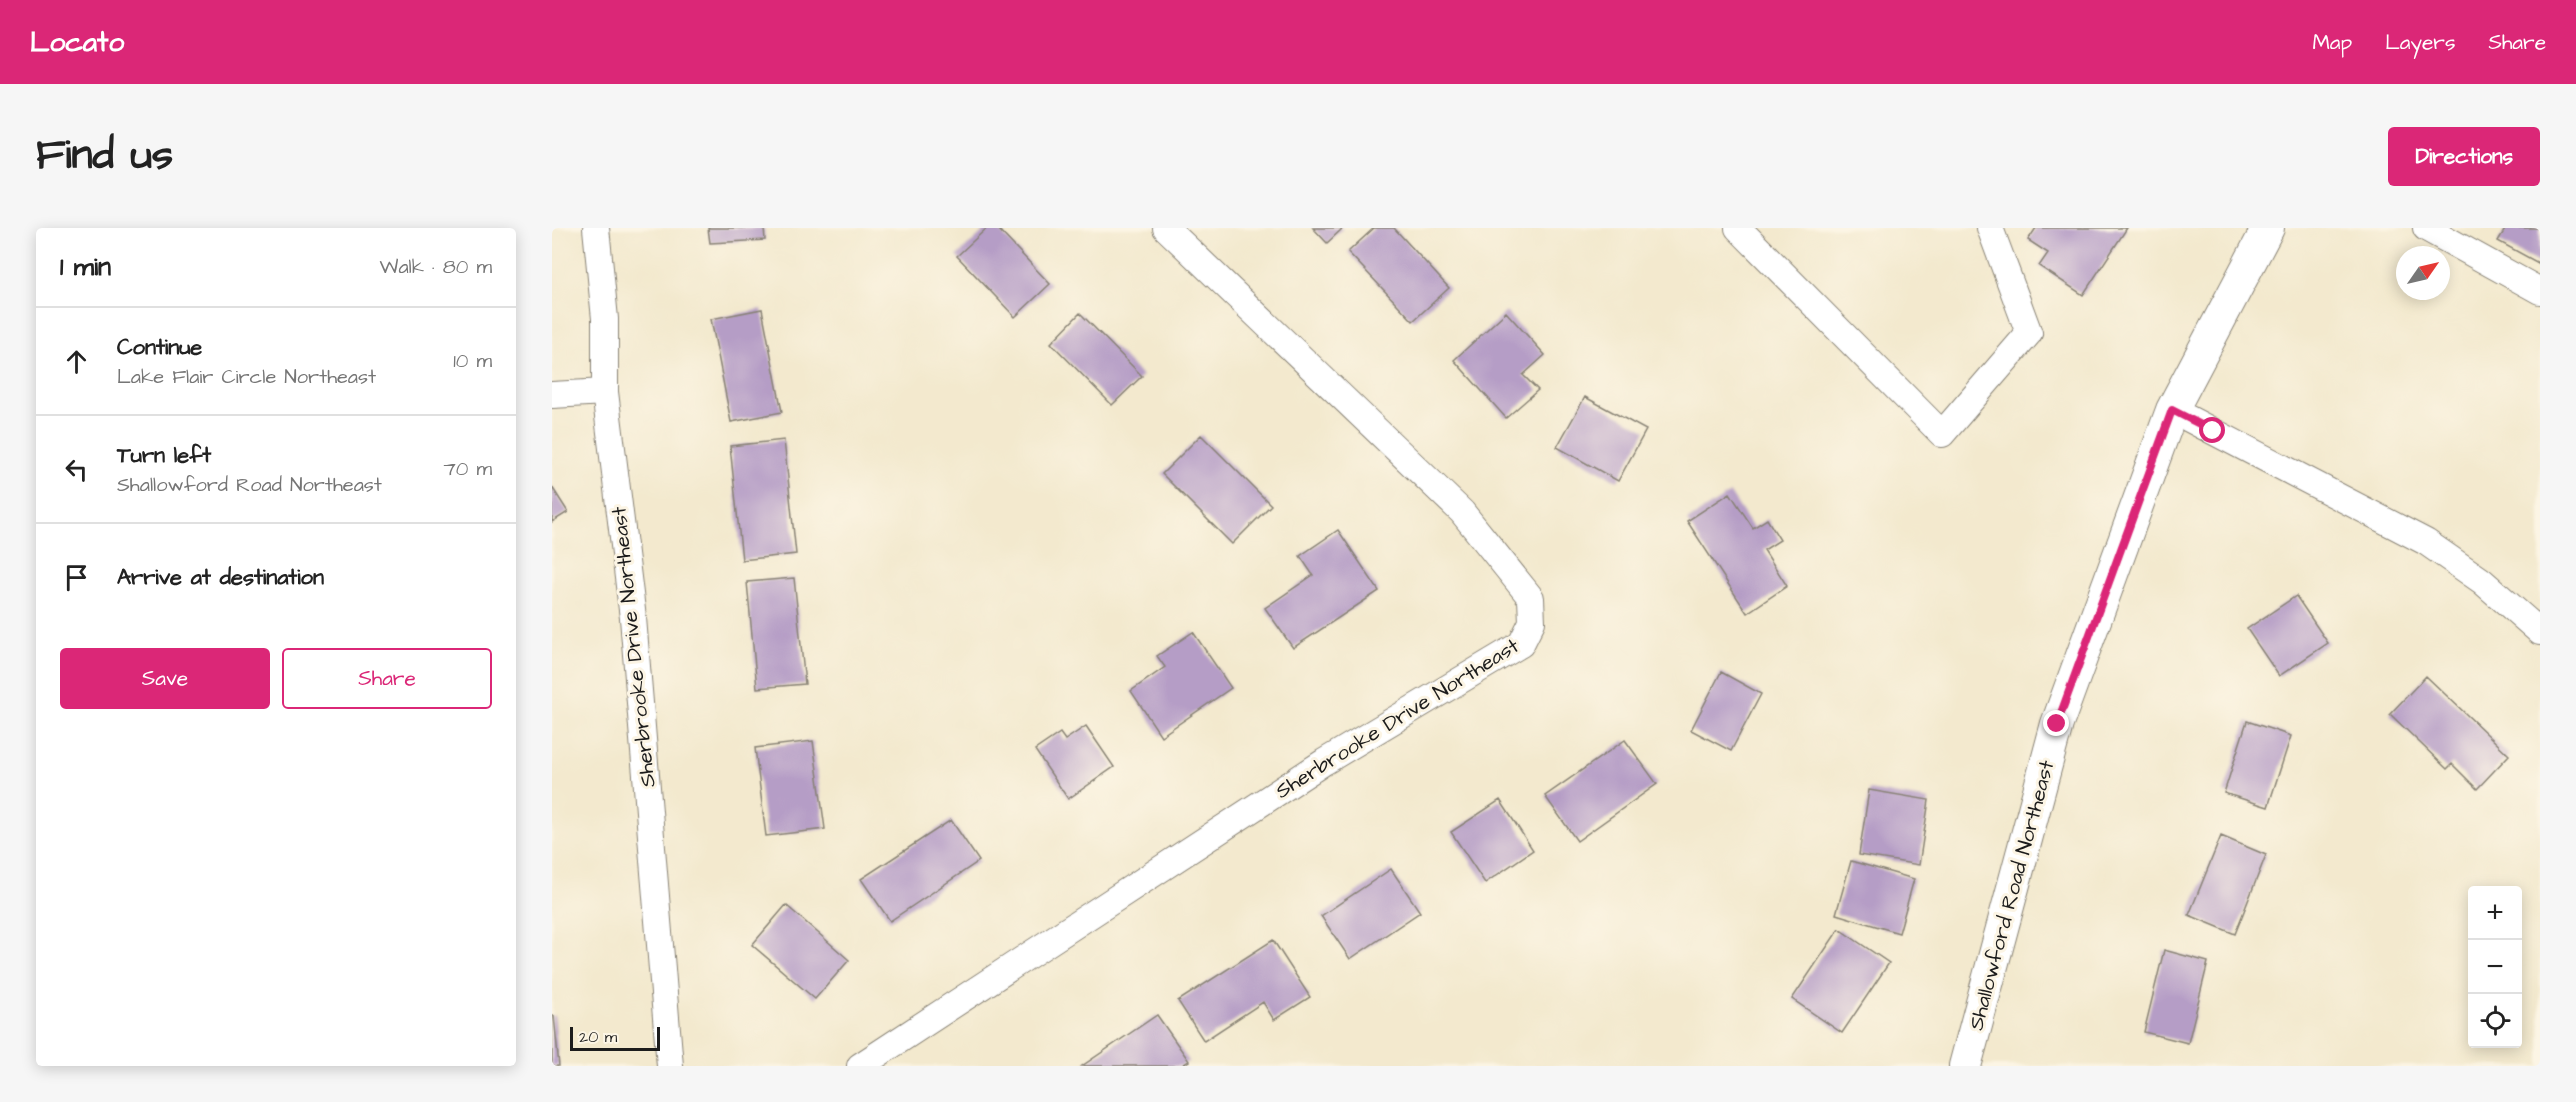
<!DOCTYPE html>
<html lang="en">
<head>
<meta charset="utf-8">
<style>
	:root { --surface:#fff; --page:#f6f6f6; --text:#222; --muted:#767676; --line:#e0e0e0; --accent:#db2777 }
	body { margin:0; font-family:"Architects Daughter",sans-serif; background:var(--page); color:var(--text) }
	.controls { position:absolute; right:18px; bottom:18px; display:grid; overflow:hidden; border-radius:6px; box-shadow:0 3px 15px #0003 }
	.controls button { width:54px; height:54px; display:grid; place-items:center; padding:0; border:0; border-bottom:2px solid var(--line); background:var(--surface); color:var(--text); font:30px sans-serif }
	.compass { position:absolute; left:1844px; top:18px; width:54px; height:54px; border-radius:50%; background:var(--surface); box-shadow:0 3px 15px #0003; rotate:56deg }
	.scale { position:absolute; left:18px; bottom:15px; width:90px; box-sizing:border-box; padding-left:6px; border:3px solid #1c1c1c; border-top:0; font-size:16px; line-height:21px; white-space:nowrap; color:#1c1c1c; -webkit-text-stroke:4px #fcf5e5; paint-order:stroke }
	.stop { position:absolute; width:18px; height:18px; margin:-14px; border:4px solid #db2777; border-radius:50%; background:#fff }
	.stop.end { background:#db2777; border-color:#fff; box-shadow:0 2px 6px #0008 }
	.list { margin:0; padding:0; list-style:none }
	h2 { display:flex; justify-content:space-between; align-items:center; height:78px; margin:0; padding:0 24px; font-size:26px }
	h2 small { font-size:20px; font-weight:400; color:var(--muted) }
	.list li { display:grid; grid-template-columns:39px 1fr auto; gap:18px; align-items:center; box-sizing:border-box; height:108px; padding:0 24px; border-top:2px solid var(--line) }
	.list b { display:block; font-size:22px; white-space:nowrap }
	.list p { margin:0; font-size:20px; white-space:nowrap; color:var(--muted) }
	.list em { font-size:20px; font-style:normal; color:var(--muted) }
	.actions { display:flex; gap:12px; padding:18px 24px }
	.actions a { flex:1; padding:14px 0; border:2px solid var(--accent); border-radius:6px; text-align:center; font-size:21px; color:var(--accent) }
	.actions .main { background:var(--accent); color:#fff }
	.icon { flex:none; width:33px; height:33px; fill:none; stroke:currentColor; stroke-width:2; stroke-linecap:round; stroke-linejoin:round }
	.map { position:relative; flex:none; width:1988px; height:838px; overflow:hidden; border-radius:6px }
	header { display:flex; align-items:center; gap:36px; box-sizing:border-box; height:84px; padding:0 30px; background:var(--accent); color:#fff }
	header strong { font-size:28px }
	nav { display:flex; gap:33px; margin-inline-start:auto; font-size:21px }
	.intro { display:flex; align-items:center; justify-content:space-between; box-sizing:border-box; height:144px; padding:0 36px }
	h1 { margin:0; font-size:42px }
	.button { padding:15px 27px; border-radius:6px; background:var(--accent); color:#fff; font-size:21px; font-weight:700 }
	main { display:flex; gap:36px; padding:0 36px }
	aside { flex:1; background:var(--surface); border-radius:6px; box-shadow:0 3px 15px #0003 }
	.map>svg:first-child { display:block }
	.building { fill:#b59dc6 }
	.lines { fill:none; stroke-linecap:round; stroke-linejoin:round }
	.minor-casing { stroke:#888275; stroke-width:28 }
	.tertiary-casing { stroke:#888275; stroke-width:34 }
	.minor { stroke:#fff; stroke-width:26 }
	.tertiary { stroke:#fff; stroke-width:32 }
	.route { stroke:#db2777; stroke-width:8 }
	.labels { text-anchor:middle; stroke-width:6; stroke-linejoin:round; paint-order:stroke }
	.street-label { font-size:21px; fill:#1c1c1c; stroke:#fcf5e5 }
</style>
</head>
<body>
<header>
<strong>Locato</strong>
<nav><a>Map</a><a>Layers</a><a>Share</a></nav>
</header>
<div class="intro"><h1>Find us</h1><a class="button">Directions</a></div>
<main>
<aside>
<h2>1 min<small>Walk · 80 m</small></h2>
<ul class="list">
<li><svg class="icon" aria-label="ahead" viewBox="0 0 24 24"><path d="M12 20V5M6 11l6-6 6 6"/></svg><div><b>Continue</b><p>Lake Flair Circle Northeast</p></div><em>10 m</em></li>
<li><svg class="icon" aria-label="left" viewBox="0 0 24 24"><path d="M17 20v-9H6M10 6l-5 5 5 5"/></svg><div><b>Turn left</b><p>Shallowford Road Northeast</p></div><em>70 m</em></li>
<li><svg class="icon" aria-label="arrive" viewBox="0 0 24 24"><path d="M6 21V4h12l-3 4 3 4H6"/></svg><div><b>Arrive at destination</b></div></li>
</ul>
<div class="actions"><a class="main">Save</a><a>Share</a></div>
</aside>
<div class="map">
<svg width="1988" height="838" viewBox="0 0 1988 838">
	<rect width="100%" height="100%" fill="#fcf5e5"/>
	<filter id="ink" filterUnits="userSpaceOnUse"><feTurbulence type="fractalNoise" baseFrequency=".0167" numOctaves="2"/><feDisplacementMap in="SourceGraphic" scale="12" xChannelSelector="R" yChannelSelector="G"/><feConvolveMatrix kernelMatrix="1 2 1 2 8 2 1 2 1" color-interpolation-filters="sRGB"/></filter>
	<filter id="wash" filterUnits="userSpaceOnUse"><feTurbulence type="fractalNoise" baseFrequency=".008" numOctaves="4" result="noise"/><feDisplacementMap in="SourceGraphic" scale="24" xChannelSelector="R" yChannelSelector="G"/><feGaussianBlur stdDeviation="1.35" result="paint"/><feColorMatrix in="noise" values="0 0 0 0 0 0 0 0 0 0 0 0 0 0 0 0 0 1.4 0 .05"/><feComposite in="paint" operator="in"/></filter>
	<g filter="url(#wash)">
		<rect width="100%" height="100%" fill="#f3e9ce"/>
		<g id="blocks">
			<path class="building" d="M156 0H212L213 12 158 15Z
				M435 0H445L498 56 463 89 405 28Z
				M761 0H791L775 15Z
				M822 0H842L897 60 861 93 796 24Z
				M1484 0H1575L1531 67 1487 38 1496 25 1476 12Z
				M1954 0H1988V36L1946 13Z
				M210 81 230 184 179 194 159 91Z
				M954 84 993 127 971 147 986 162 954 190 902 132Z
				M528 85 590 148 560 177 499 115Z
				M1033 169 1094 202 1066 253 1005 219Z
				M649 207 719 277 680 316 610 246Z
				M232 212 244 326 190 332 178 218Z
				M0 259 16 284 0 294Z
				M1178 265 1201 300 1215 291 1228 312 1212 322 1235 358 1195 385 1135 293Z
				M786 302 827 363 741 420 713 380 761 347 748 328Z
				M242 350 253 456 205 460 195 354Z
				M1744 368 1776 415 1727 448 1695 401Z
				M641 404 679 460 609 508 579 463 613 439 605 428Z
				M1169 444 1209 466 1179 523 1139 502Z
				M1874 448 1957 527 1925 561 1900 536 1895 541 1838 486Z
				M1695 493 1739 508 1716 579 1672 565Z
				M534 498 562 539 516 571 483 522 508 505 513 512Z
				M1073 512 1105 556 1025 613 993 568Z
				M261 513 273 601 214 608 203 520Z
				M1317 562 1377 572 1367 637 1307 627Z
				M948 572 981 622 933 655 899 604Z
				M399 592 427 633 338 693 309 651Z
				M1669 608 1714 627 1683 706 1637 687Z
				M1299 633 1362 651 1347 705 1284 686Z
				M839 641 868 684 798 731 769 688Z
				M234 677 297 732 263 771 200 717Z
				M1287 701 1337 735 1290 805 1240 771Z
				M721 712 758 769 722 792 711 774 652 813 626 773Z
				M1612 722 1656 734 1636 815 1592 804Z
				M605 787 637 833 629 838H530Z
				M0 788H2L7 838H0Z"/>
		</g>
	</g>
	<g filter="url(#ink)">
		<use href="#blocks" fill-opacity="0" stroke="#888275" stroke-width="1.5"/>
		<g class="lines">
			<g class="minor-casing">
				<path id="minor" d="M44 0 53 91V164L81 390 118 838
					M1186 0 1390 206 1477 105 1438 0
					M1874 0 1988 63
					M0 167 53 164
					M1620 182 1874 314 1930 353 1988 404
					M308 838 772 534 969 416 980 394 979 370 910 284 614 0"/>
			</g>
			<g class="tertiary-casing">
				<path id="tertiary" d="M1413 838 1505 496 1620 182 1716 0"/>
			</g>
			<use href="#minor" class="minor"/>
			<use href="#tertiary" class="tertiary"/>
		</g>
	</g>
	<g class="lines" filter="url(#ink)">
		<path class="route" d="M1505 496 1620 182 1661 203"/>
	</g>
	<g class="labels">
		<g class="street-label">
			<text transform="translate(81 419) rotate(-96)" y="7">Sherbrooke Drive Northeast</text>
			<text transform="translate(845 490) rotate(-32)" y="7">Sherbrooke Drive Northeast</text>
			<text transform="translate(1459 667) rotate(-75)" y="7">Shallowford Road Northeast</text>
		</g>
	</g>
</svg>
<div class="controls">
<button>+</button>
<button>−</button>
<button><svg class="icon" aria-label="locate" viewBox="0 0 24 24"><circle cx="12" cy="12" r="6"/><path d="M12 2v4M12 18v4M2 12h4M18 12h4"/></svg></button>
</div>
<svg class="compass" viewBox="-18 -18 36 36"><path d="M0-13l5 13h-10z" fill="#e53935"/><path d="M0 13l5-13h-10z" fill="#767676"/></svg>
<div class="scale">20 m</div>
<div class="stop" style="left:1661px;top:203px"></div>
<div class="stop end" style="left:1505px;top:496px"></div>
</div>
</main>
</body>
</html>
